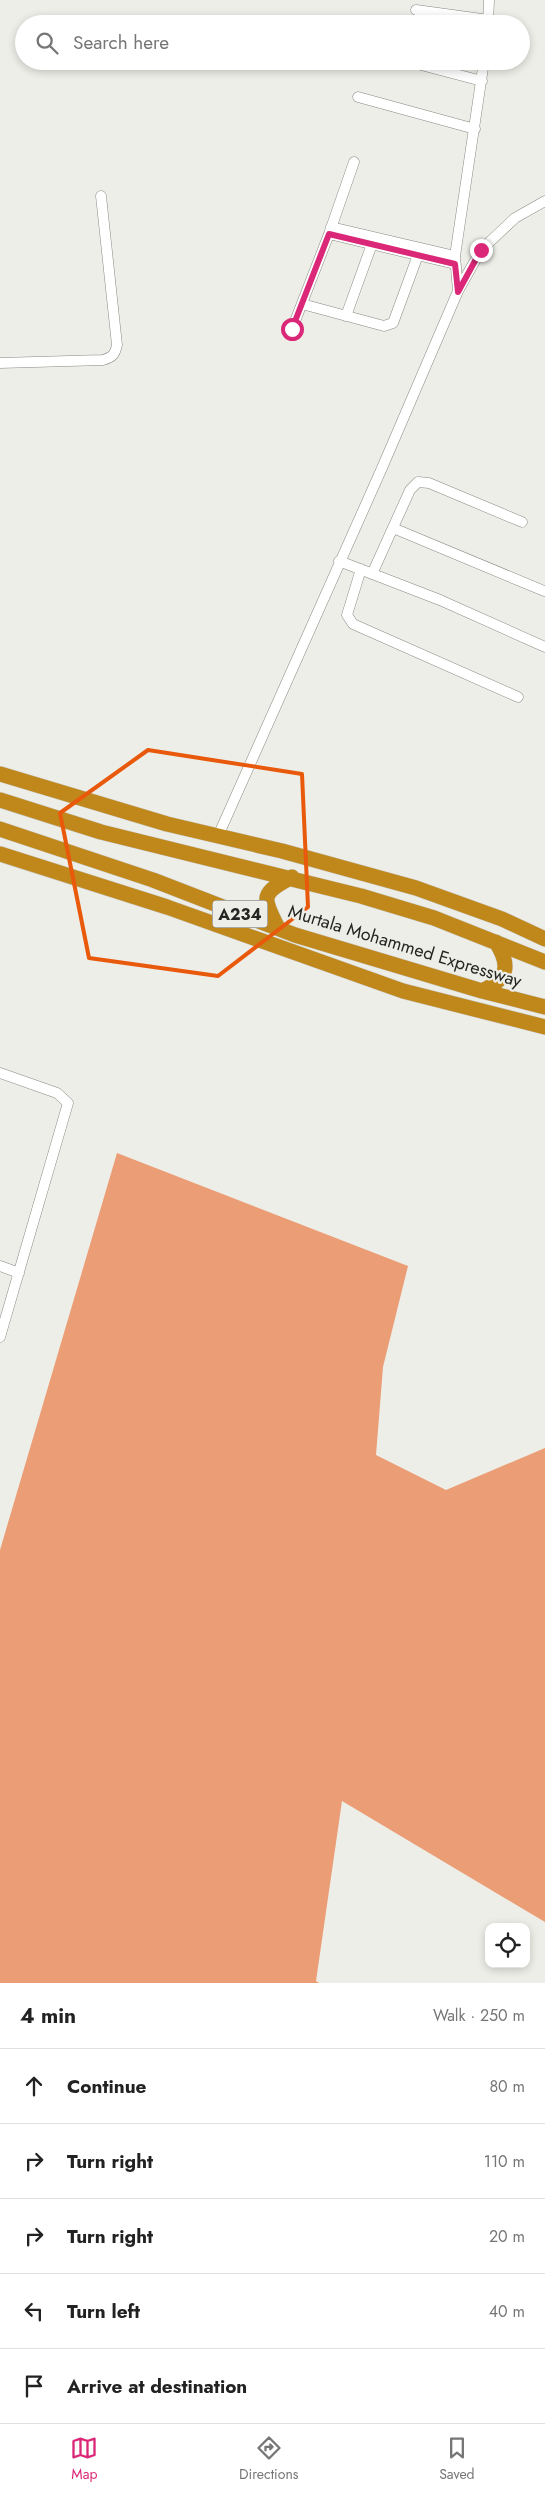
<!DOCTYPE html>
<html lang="en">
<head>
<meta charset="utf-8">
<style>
	:root { --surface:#fff; --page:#f2f2f2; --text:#222; --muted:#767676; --line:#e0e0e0; --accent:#db2777 }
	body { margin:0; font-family:Jost,sans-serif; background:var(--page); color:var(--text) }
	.controls { position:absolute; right:15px; bottom:15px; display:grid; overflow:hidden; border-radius:10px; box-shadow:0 2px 8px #0003 }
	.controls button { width:45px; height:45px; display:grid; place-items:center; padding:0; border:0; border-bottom:1px solid var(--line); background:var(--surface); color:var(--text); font:25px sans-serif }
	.stop { position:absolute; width:15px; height:15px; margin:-11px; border:4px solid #db2777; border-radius:50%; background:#fff }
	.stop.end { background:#db2777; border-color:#fff; box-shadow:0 1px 5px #0008 }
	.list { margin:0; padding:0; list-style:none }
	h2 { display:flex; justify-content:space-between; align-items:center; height:65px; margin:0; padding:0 20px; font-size:21px }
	h2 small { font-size:16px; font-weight:400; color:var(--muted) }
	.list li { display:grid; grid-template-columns:32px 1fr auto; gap:15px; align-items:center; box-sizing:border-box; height:75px; padding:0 20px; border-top:1px solid var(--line) }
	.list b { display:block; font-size:19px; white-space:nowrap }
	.list em { font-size:16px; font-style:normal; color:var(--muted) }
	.icon { flex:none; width:28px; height:28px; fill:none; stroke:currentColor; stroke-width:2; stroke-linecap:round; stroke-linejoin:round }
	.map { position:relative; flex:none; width:545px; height:1983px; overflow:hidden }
	.search { position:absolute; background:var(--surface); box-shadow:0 2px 8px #0003; left:15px; right:15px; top:15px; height:55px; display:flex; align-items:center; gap:12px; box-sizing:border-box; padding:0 18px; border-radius:28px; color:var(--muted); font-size:19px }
	.sheet { height:440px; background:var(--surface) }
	nav { display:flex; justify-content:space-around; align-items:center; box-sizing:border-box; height:70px; border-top:1px solid var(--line); background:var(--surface); font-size:14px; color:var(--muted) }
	nav a { display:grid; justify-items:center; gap:2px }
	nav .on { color:var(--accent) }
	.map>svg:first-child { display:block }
	.forest { fill:#eb9d75 }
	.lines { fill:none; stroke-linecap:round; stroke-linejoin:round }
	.minor-casing { stroke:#898984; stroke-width:11 }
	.highway-casing { stroke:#cbcbca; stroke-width:16 }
	.minor { stroke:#fff; stroke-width:10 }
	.highway { stroke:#c0881a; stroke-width:15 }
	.route { stroke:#db2777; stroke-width:6 }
	.marked { fill:none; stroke:#e8590c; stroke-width:4; stroke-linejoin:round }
	.labels { text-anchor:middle; stroke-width:4.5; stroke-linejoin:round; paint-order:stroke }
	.shield { fill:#eeeee8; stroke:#61615e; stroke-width:1 }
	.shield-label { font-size:16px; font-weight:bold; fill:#252523 }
	.street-label { font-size:18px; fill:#252523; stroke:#eeeee8 }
</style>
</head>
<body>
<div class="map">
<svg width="545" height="1983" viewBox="0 0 545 1983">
	<rect width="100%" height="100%" fill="#eeeee8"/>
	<path class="forest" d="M117 1153 408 1266 383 1367 376 1455 446 1490 545 1448V1922L342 1801 316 1981 319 1983H0V1550Z"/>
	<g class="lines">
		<g class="minor-casing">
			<path id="minor" d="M416 10 489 20
				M488 24 489 0
				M406 61 482 81
				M358 97 475 129
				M331 227 455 256
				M329 234 455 264
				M458 291 455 256 484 61
				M302 304 384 326 393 323 418 255
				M346 316 372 244
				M292 329 329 234 354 162
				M0 363 103 360C113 357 115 354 117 345L101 196
				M393 528 544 591
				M339 561 440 600 545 647
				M361 569 347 615 353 624 518 697
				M372 574 410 490 418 482 429 483 522 522
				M218 836 382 468 458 291 481 250 515 218 545 201
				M0 1073 57 1093 68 1103 0 1337
				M0 1266 19 1273"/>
		</g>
		<g class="highway-casing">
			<path id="highway" d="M0 774 167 824 282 851 416 888 502 919 545 939
				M0 800 101 832 361 896 434 918 545 962
				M0 829 153 880 295 935 482 991 545 1007
				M0 854 167 907 403 991 545 1027
				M278 928C263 898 259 894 292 877
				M482 991C508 979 511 966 496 942"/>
		</g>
		<use href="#minor" class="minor"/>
		<use href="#highway" class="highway"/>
	</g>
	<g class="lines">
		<path class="route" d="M292 329 329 234 455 264 458 292 481 250"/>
	</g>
	<path class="marked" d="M148 750 302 774 308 907 218 976 89 958 60 813Z"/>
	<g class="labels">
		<rect class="shield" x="212.5" y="900.5" width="55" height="27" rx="4"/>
		<g class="shield-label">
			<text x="240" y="920">A234</text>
		</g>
		<g class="street-label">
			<text transform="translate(405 946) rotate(17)" y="6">Murtala Mohammed Expressway</text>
		</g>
	</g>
</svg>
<div class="controls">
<button><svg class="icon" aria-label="locate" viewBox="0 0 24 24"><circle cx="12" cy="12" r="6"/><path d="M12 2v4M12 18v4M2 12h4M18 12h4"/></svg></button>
</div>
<div class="stop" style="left:292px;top:329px"></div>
<div class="stop end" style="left:481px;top:250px"></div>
<div class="search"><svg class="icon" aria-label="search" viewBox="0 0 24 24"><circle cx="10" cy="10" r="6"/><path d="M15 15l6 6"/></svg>Search here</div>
</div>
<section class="sheet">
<h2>4 min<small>Walk · 250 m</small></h2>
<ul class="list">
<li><svg class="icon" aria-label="ahead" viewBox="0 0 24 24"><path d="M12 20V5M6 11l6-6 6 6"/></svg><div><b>Continue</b></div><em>80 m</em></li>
<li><svg class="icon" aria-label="right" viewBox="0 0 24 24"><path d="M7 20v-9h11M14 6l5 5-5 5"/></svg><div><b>Turn right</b></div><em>110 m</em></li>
<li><svg class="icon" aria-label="right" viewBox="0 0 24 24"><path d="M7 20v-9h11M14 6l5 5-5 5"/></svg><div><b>Turn right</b></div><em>20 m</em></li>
<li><svg class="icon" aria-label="left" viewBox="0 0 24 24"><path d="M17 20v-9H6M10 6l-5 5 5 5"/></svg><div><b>Turn left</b></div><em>40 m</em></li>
<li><svg class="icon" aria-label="arrive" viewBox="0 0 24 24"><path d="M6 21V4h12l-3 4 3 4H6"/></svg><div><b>Arrive at destination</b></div></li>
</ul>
</section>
<nav>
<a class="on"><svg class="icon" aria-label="map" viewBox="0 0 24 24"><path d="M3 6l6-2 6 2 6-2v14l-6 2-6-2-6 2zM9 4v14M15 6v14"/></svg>Map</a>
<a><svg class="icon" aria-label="directions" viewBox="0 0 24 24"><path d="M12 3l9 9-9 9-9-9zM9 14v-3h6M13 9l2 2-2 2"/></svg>Directions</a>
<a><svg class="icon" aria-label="saved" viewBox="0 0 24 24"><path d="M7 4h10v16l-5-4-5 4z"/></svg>Saved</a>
</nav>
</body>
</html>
